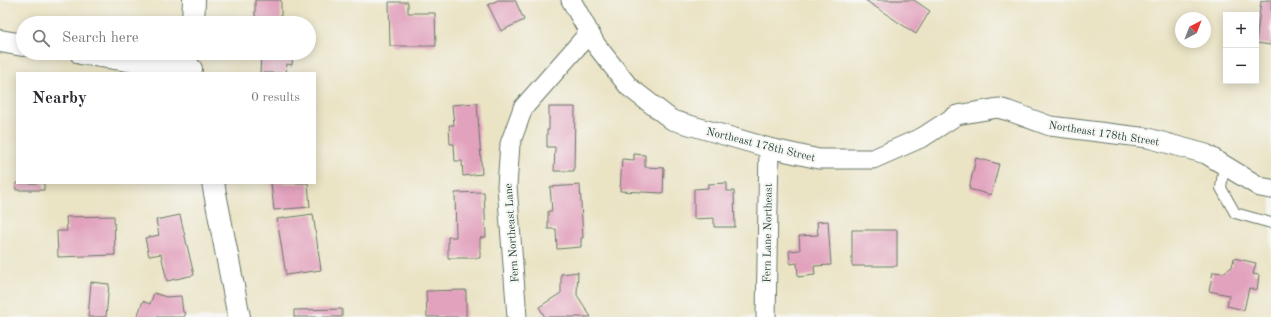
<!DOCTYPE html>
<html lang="en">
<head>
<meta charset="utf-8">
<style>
	:root { --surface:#fff; --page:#f7f7f7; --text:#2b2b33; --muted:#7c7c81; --line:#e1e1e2 }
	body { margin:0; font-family:"Old Standard TT",serif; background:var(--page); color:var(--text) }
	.controls { position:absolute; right:12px; top:12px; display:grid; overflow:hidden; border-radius:0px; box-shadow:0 2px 10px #0003 }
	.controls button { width:36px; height:36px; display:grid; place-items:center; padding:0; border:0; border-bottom:1px solid var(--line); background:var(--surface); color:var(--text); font:20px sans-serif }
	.compass { position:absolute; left:1175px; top:12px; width:36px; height:36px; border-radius:50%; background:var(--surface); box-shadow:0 2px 10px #0003; rotate:42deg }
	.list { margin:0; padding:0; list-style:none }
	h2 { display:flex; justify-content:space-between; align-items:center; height:52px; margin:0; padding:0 16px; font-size:17px }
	h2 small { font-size:13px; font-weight:400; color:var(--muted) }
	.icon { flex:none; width:22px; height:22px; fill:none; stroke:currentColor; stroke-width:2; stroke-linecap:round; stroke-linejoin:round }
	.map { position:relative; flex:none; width:1271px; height:317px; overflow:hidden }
	.search { position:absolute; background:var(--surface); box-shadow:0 2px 10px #0003; left:16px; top:16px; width:300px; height:44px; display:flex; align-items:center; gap:10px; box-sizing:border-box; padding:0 14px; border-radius:22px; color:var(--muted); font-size:15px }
	.panel { position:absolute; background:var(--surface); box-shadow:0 2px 10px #0003; left:16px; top:72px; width:300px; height:112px; border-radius:0px }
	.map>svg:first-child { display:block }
	.building { fill:#e2a2bd }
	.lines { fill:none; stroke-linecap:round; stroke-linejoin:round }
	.service-casing { stroke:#676; stroke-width:12 }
	.minor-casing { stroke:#676; stroke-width:21 }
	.tertiary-casing { stroke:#676; stroke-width:24 }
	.service { stroke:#fff; stroke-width:10 }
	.minor { stroke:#fff; stroke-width:19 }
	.tertiary { stroke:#fff; stroke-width:22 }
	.labels { text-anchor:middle; stroke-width:4; stroke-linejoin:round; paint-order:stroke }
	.street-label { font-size:11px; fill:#1f3d34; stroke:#f6f6f2 }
</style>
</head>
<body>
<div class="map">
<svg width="1271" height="317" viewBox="0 0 1271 317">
	<rect width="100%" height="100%" fill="#f6f6f2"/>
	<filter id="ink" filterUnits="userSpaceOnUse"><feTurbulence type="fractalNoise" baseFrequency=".025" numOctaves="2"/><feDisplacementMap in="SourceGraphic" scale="8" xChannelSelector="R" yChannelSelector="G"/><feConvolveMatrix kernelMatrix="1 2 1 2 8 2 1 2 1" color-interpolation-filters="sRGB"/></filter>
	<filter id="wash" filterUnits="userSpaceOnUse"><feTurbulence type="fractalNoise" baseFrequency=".012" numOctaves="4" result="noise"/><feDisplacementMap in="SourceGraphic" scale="16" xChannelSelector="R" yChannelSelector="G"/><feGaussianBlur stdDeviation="0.9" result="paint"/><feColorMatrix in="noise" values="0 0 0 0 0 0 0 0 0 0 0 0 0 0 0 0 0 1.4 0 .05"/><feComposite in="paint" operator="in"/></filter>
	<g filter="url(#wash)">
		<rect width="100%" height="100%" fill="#eae3c4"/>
		<g id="blocks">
			<path class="building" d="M255 0H281V20H255Z
				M498 0H515L524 20 501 31 488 5Z
				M865 0H914L930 11 916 34Z
				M1265 0H1271V45L1256 43 1261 1 1264 2Z
				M389 2H408V13H435L436 46H390Z
				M261 53H293L292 65 287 64 286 73H260Z
				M477 103 482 174 463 176 462 161H455L454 144H450L449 125H454L452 105Z
				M549 107H575L574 171H554L555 147H547V130H549Z
				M634 154 645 155V167L664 168 663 193 620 191 622 159 634 160Z
				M976 158 999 164 991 195 969 189Z
				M16 183H44V190H16Z
				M271 183H308L310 207 274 210Z
				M727 183V191H734L735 227H714V218L694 219V189L708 188V184Z
				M580 185 583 238H581V247L557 249 556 229H548V211H552L550 187Z
				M484 192 486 237 480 238V258H448V237H456L455 193Z
				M313 214 321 270 286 275 277 219Z
				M180 215 194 275 167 281 161 254 149 256 145 238 159 235 156 220Z
				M114 216 115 255 58 257 57 231H67L66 217Z
				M828 221 831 265 814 266 815 275 798 277 797 263 790 264 789 251 800 250 799 236 818 235 817 222Z
				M852 230H897V266H852Z
				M1234 258 1256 263 1253 274 1259 275 1257 290 1249 288 1244 310 1227 306 1229 295 1209 291 1213 272 1223 273 1232 267Z
				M578 272 577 295 591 317H545L539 307 561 293V274Z
				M91 282 109 284 106 317H88Z
				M466 290V317H427L426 291Z
				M154 293 166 297 181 296 183 312 186 313 184 317H137L143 301 150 304Z
				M342 309V317H294V310Z"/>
		</g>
	</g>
	<g filter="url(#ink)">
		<use href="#blocks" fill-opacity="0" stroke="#676" stroke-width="1"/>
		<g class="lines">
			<g class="service-casing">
				<path id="service" d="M1224 165 1221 188 1235 213 1271 223"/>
			</g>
			<g class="minor-casing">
				<path id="minor" d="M571 0 596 45 629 87 672 120 769 148 819 159H873L923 137 957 115 998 108 1009 111 1050 126 1148 138 1206 154 1260 187 1271 189
					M517 317 507 186 510 144 523 108 589 33
					M766 317 769 148"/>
			</g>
			<g class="tertiary-casing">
				<path id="tertiary" d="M193 23 194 0
					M0 41 23 45
					M81 53 191 69
					M213 183 239 317"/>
			</g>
			<use href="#service" class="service"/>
			<use href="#minor" class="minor"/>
			<use href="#tertiary" class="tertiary"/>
		</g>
	</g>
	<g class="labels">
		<g class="street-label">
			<text transform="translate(1104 133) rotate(9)" y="4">Northeast 178th Street</text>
			<text transform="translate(761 144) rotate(14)" y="4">Northeast 178th Street</text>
			<text transform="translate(511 233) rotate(-94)" y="4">Fern Northeast Lane</text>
			<text transform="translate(767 233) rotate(-89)" y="4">Fern Lane Northeast</text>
		</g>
	</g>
</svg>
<div class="controls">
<button>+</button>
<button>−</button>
</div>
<svg class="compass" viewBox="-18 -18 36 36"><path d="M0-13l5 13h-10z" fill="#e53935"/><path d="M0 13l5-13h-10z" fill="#7c7c81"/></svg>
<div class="search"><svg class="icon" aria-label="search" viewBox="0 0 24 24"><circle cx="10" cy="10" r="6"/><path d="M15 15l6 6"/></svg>Search here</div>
<section class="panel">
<h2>Nearby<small>0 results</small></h2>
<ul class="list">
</ul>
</section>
</div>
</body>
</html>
